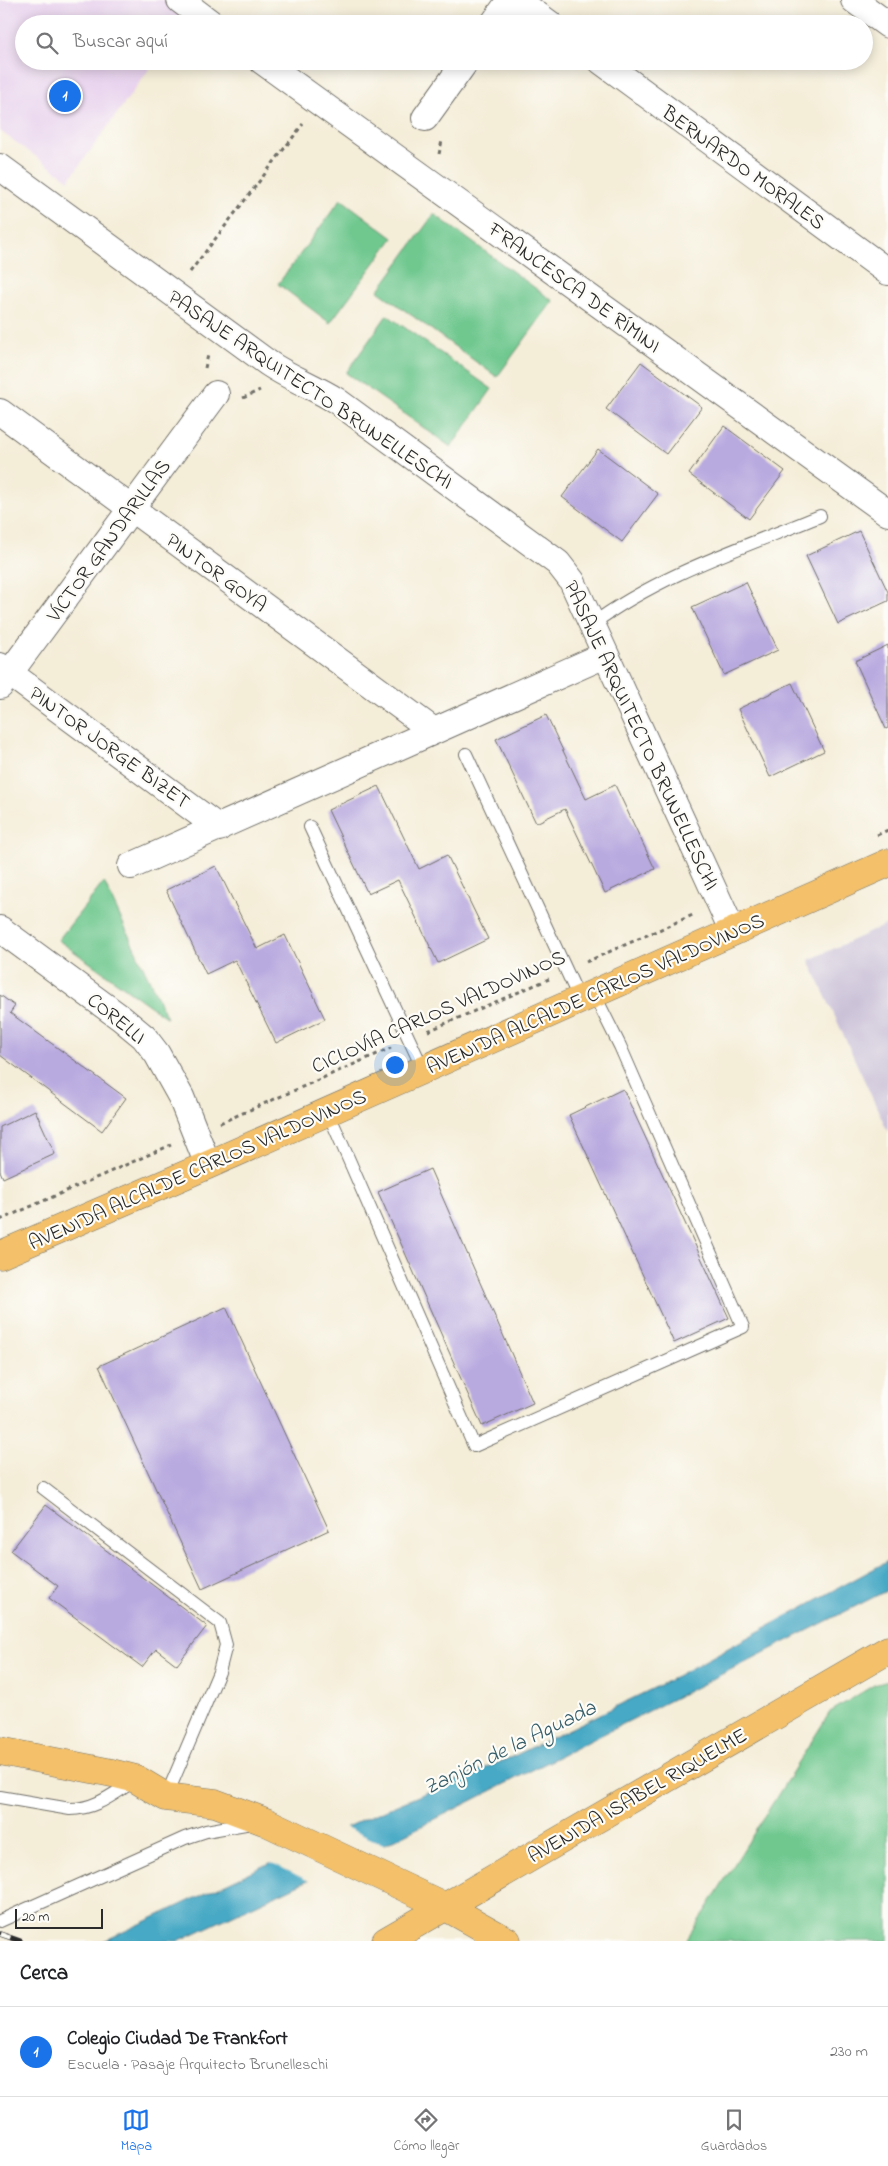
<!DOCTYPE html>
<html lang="es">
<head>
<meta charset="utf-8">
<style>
	:root { --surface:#fff; --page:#f2f2f2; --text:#202124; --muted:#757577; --line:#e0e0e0; --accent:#1a73e8 }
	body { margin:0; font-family:"Indie Flower",sans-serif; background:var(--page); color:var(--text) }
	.scale { position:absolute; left:15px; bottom:12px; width:88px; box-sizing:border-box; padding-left:5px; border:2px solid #2b2b2b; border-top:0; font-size:14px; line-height:18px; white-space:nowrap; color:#2b2b2b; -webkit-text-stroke:4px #fdfcf7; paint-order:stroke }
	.you { position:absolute; left:394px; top:1064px; width:18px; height:18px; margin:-12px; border:4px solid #fff; border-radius:50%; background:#1a73e8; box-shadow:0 0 0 8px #1a73e833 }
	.badge { display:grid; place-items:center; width:32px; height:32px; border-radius:50%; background:var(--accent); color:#fff; font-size:16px; font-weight:700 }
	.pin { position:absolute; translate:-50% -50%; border:2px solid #fff; box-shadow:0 1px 5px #0006 }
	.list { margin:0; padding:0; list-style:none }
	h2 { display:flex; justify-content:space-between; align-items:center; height:65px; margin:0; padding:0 20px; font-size:21px }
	h2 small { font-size:16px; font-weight:400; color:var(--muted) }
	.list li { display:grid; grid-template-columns:32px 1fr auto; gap:15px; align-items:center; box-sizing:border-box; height:90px; padding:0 20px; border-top:1px solid var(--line) }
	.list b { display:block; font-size:19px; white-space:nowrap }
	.list p { margin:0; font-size:16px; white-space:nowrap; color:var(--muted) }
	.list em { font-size:16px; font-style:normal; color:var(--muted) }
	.icon { flex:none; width:28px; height:28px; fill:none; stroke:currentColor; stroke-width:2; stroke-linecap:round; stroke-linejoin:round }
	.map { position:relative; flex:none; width:888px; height:1941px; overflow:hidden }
	.search { position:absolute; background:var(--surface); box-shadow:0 2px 12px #0003; left:15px; right:15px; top:15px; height:55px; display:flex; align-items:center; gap:12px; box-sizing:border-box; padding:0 18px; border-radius:28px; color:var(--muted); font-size:19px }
	.sheet { height:155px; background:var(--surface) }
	nav { display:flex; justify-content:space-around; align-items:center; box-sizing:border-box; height:70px; border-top:1px solid var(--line); background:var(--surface); font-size:14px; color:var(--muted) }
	nav a { display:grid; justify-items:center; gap:2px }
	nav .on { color:var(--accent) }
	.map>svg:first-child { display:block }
	.built { fill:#e8d2ee }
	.industrial { fill:#c9bfd7 }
	.green { fill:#6fc88f; stroke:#4d7a5d }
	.water { fill:#46a9c5; stroke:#386a78 }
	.pier { fill:#f4edd8 }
	.building { fill:#b8a9df }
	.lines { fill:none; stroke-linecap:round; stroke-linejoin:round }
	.service-casing { stroke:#716f68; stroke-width:14 }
	.minor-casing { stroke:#716f68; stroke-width:28 }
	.primary-casing { stroke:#716f68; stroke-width:29 }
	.path { stroke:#716f68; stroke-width:3; stroke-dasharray:4 4; stroke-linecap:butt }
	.service { stroke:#fff; stroke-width:12 }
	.minor { stroke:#fff; stroke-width:26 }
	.primary { stroke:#f4c16a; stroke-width:28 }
	.rail-casing { stroke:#2b2b2b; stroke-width:5.5 }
	.rail { stroke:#fdfcf7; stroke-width:4; stroke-dasharray:11; stroke-linecap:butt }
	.labels { text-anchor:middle; stroke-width:4.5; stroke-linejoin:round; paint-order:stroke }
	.street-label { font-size:21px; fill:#2b2b2b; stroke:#fdfcf7 }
	.water-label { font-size:22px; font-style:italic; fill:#365d69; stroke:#fdfcf7 }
</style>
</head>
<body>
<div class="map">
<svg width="888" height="1941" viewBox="0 0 888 1941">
	<rect width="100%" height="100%" fill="#fdfcf7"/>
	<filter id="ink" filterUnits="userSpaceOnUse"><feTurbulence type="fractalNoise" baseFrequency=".02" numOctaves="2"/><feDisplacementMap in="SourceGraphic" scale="10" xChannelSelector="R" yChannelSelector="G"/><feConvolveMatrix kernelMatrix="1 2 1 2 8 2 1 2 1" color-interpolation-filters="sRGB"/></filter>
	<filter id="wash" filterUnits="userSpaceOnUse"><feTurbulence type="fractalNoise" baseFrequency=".0096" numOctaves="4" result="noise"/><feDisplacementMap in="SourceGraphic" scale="20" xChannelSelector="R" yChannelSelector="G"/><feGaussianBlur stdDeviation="1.12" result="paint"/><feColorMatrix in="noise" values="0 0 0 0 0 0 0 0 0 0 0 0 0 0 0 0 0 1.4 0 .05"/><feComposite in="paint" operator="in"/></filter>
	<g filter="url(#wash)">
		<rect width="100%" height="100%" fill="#f4edd8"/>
		<path class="built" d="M0 0H164L187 17 182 24H24V61H155L69 180 0 131Z"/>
		<path class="industrial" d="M888 924V1132L809 960Z"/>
		<path class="green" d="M341 199 393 238 330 323 278 284Z
			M434 214 553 301 497 377 378 291Z
			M387 315 492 389 451 447 346 373Z
			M104 882 167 1018 58 940Z
			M888 1681V1941H686L830 1712 874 1685Z"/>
		<path class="water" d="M888 1561V1590L882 1593 398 1838 178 1941H104L366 1818 514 1756 662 1684Z"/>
		<path class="pier" d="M343 1826 387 1846 311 1882 268 1861Z"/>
		<g id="blocks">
			<path class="building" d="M641 362 702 407 666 454 606 409Z
				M724 426 785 471 749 519 689 474Z
				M598 449 658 494 622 542 562 497Z
				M859 531 888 592V601L838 624 806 556Z
				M746 582 778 650 724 675 692 607Z
				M888 645V728L886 729 855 661Z
				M792 683 824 751 770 777 738 709Z
				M546 715 586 799 615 785 655 869 605 893 565 809 536 823 496 739Z
				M379 786 419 869 447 855 488 939 438 963 398 880 368 894 328 810Z
				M216 866 257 949 285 935 325 1019 276 1043 235 960 206 974 166 890Z
				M0 995 15 1006 10 1013 126 1098 102 1131 0 1055Z
				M623 1089 729 1318 674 1343 569 1115Z
				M35 1110 55 1154 3 1178 0 1171V1127Z
				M430 1169 533 1403 482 1426 378 1192Z
				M226 1307 329 1530 202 1589 99 1366Z
				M46 1505 207 1626 177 1665 156 1649 142 1667 49 1598 58 1586 11 1551Z"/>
		</g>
	</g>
	<g filter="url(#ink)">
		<use href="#blocks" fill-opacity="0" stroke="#716f68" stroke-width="1"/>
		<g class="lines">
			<g class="service-casing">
				<path id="service" d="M591 625C660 574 742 548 820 516
					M466 754 580 1000
					M310 827 423 1069
					M328 1112 474 1446 743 1327 620 1046 594 994
					M43 1488 220 1623 226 1645 219 1672 166 1797
					M0 1797 70 1809C96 1809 113 1794 134 1781
					M0 1921 185 1838 206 1831 251 1823"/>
			</g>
			<g class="minor-casing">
				<path id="minor" d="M180 0 212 24
					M517 0 550 24
					M854 0 888 25
					M493 24 510 0
					M262 61 888 513
					M601 61 888 272
					M425 118 466 61
					M0 167 268 363C290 378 315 387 337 401L558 563 572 581 733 932
					M0 412 434 731
					M0 666 219 828
					M0 686 216 394
					M131 866 605 655
					M0 929 121 1018 144 1037 157 1054 181 1097 208 1165"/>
			</g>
			<g class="primary-casing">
				<path id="primary" d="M0 1255 208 1165 888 863
					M0 1751 112 1773 136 1779 166 1797 215 1803 266 1822 446 1907 507 1941
					M386 1941 888 1650"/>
			</g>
			<path class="path" d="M439 154 442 141
				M190 272 303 124
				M205 368 208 355
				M243 398 260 390
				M877 835 888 830
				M586 962 695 914
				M428 1031 549 979
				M220 1123 391 1048
				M0 1220 171 1145"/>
			<use href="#service" class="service"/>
			<use href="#minor" class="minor"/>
			<use href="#primary" class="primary"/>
			<g class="rail-casing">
				<path id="rail" d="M0 1934 20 1941"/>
			</g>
			<use href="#rail" class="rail"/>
		</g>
	</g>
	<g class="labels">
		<g class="street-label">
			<text transform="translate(744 167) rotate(36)" y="7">BERNARDO MORALES</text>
			<text transform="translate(575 287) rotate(36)" y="7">FRANCESCA DE RÍMINI</text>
			<text transform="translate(311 389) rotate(34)" y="7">PASAJE ARQUITECTO BRUNELLESCHI</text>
			<text transform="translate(108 540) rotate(-54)" y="7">VÍCTOR GANDARILLAS</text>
			<text transform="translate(217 572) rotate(36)" y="7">PINTOR GOYA</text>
			<text transform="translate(642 735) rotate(65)" y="7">PASAJE ARQUITECTO BRUNELLESCHI</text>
			<text transform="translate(110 747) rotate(36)" y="7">PINTOR JORGE BIZET</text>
			<text transform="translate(595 993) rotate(-24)" y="7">AVENIDA ALCALDE CARLOS VALDOVINOS</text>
			<text transform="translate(438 1011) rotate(-24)" y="7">CICLOVÍA CARLOS VALDOVINOS</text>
			<text transform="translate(117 1018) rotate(39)" y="7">CORELLI</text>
			<text transform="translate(197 1169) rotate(-24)" y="7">AVENIDA ALCALDE CARLOS VALDOVINOS</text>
			<text transform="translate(637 1795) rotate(-30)" y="7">AVENIDA ISABEL RIQUELME</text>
		</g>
		<g class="water-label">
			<text transform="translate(509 1746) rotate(-26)" y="8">Zanjón de la Aguada</text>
		</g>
	</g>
</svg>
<div class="scale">20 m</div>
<div class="you"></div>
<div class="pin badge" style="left:65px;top:96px">1</div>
<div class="search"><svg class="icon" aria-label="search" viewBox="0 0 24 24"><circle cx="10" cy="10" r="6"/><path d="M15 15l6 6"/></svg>Buscar aquí</div>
</div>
<section class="sheet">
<h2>Cerca<small></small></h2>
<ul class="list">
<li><span class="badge">1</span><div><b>Colegio Ciudad De Frankfort</b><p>Escuela · Pasaje Arquitecto Brunelleschi</p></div><em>230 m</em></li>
</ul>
</section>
<nav>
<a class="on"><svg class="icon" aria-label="map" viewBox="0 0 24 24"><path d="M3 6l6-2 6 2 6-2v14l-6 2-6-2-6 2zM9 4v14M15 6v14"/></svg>Mapa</a>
<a><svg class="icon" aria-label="directions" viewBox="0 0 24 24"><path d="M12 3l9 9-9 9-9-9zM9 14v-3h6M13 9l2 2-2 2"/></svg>Cómo llegar</a>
<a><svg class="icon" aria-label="saved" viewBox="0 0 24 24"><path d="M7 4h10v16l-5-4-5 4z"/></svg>Guardados</a>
</nav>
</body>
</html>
